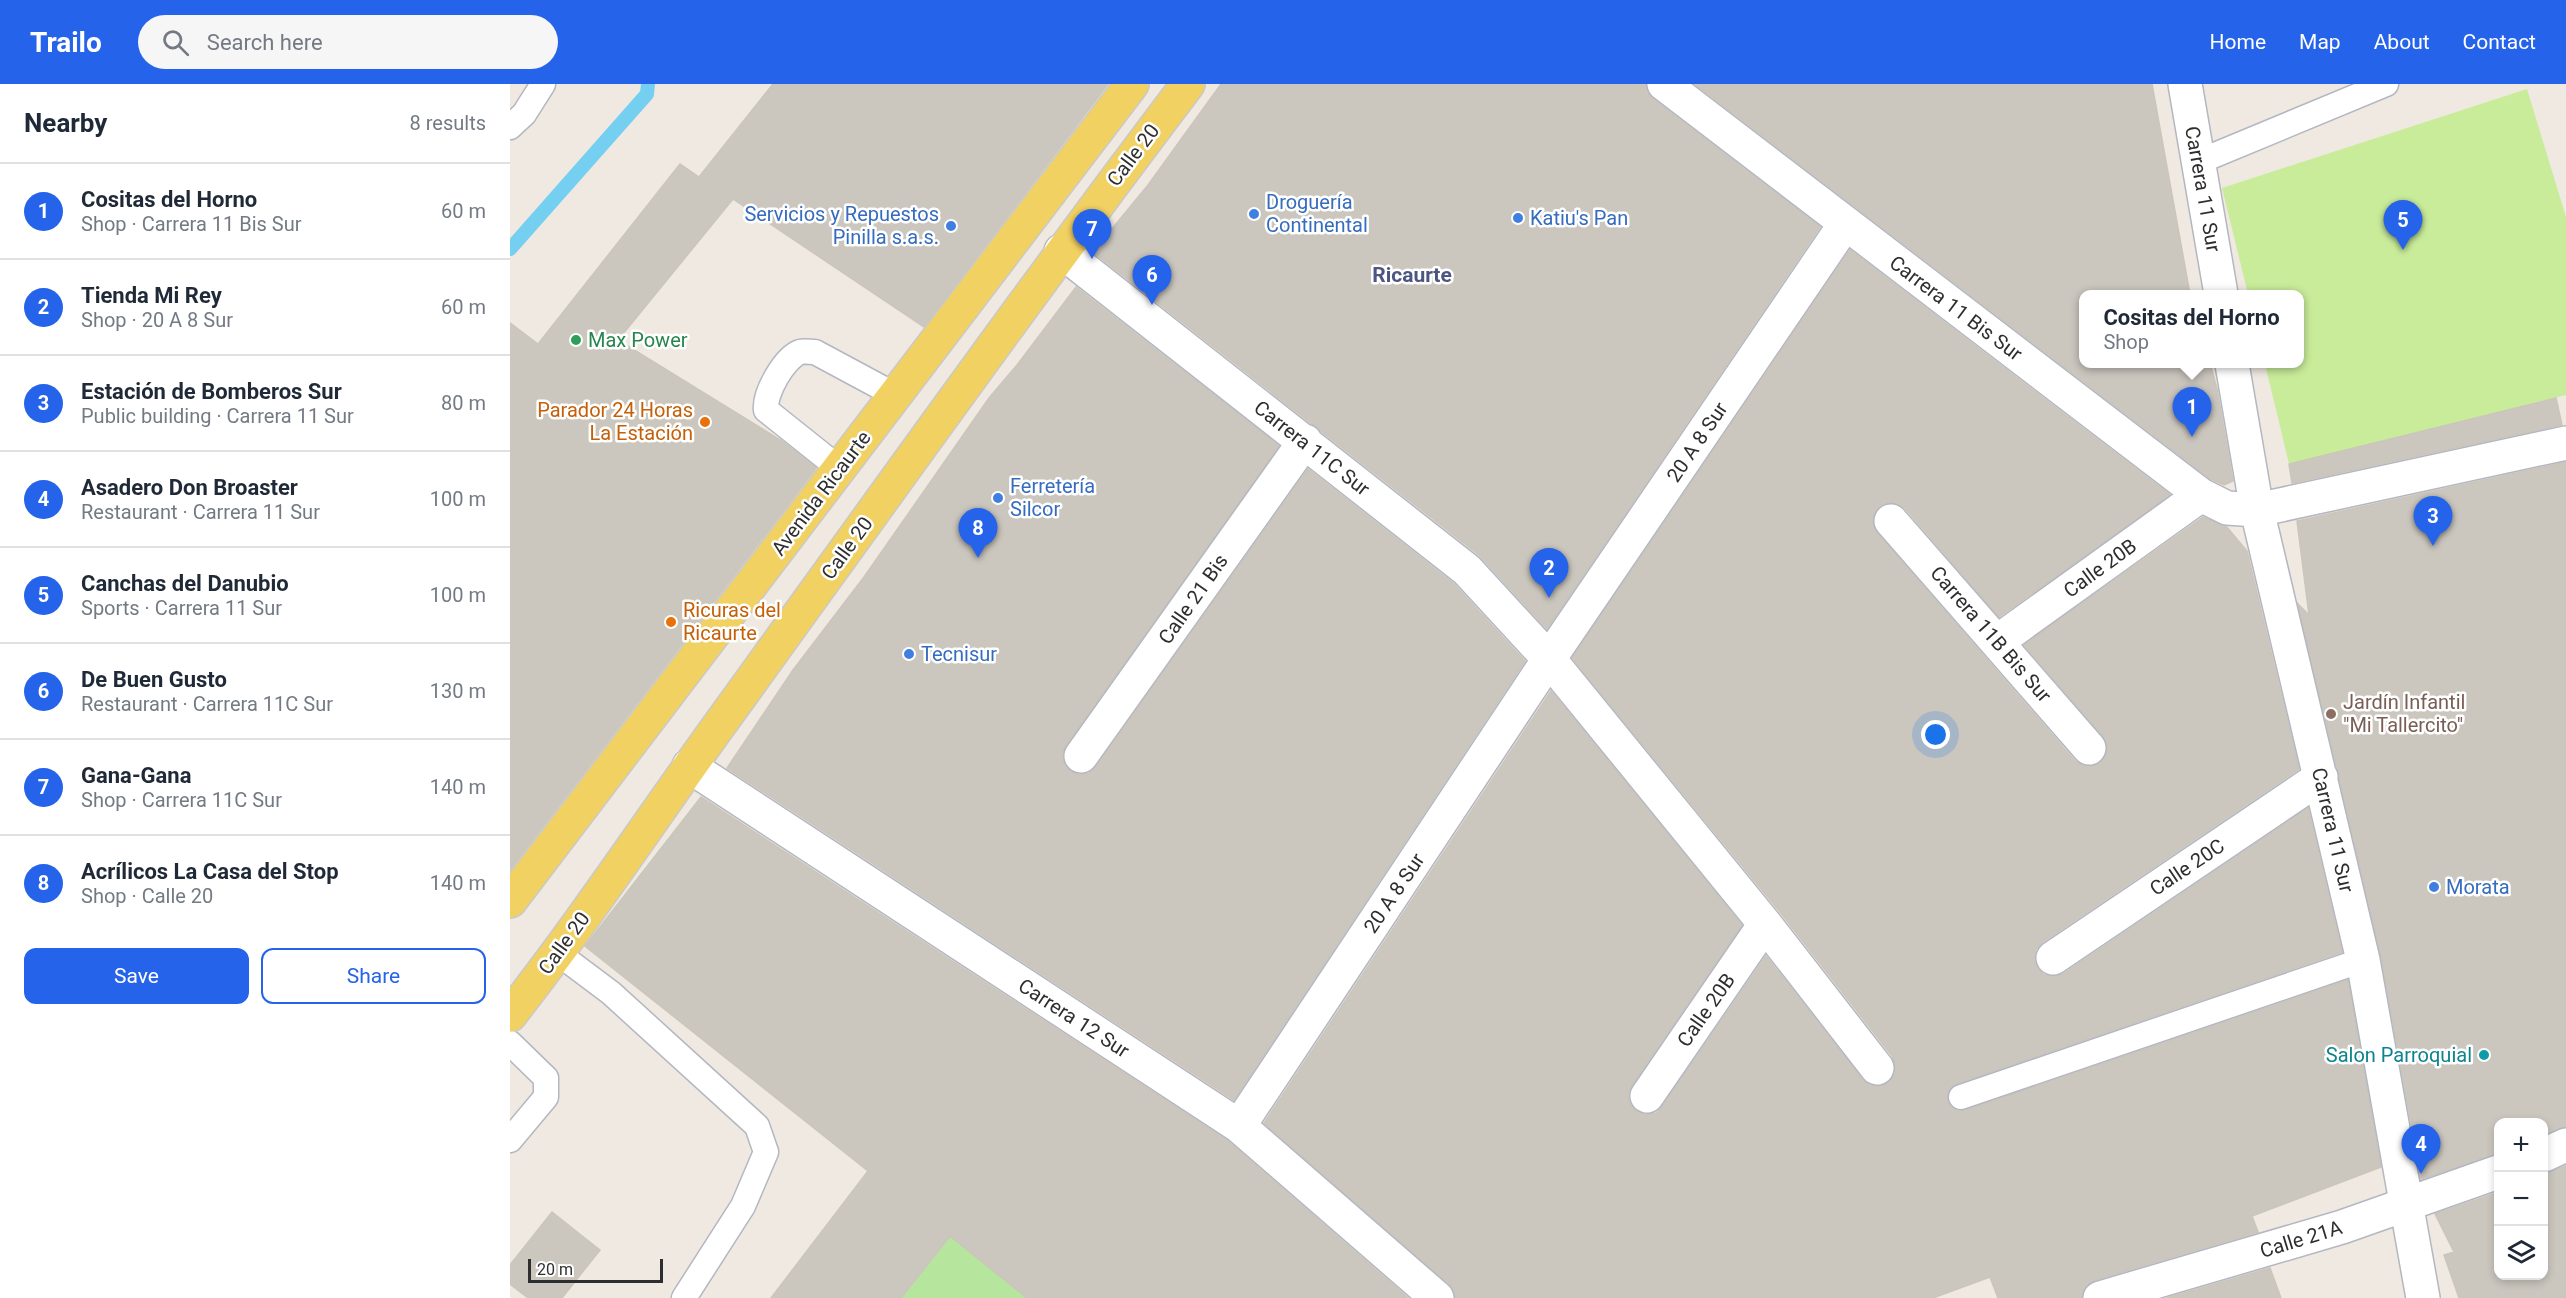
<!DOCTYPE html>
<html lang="en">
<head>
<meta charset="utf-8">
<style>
	:root { --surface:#fff; --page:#f6f6f7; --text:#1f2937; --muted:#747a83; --line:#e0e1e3; --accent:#2563eb }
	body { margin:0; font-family:Roboto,sans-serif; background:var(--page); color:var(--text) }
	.controls { position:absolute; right:18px; bottom:18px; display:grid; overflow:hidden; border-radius:12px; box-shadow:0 3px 9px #0003 }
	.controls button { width:54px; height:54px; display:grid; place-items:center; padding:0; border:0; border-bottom:2px solid var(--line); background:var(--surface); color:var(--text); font:30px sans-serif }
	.scale { position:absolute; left:18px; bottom:15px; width:135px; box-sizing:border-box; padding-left:6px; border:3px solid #2e2e2e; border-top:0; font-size:16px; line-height:21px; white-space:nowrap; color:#2e2e2e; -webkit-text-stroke:4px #fff; paint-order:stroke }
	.you { position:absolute; left:1426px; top:651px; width:21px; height:21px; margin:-15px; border:4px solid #fff; border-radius:50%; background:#1a73e8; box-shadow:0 0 0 9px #1a73e833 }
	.badge { display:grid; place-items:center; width:39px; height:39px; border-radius:50%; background:var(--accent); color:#fff; font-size:20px; font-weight:700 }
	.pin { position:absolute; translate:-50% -50px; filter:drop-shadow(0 2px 3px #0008) }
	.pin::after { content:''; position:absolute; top:32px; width:21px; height:18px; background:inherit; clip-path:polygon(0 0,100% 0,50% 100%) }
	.popup { position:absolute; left:1569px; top:206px; width:225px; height:78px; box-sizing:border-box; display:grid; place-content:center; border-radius:12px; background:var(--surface); filter:drop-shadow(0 2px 4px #0005); font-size:20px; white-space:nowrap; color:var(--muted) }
	.popup b { font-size:22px; color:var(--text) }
	.popup::after { content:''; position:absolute; left:50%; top:100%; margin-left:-12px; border:12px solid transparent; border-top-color:var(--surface) }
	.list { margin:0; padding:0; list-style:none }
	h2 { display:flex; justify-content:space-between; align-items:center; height:78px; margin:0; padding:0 24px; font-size:26px }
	h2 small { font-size:20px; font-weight:400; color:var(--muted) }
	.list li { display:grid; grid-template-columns:39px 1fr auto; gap:18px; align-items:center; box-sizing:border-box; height:96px; padding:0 24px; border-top:2px solid var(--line) }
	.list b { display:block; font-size:22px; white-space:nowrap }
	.list p { margin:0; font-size:20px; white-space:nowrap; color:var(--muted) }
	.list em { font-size:20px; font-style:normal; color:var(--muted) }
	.actions { display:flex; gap:12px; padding:18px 24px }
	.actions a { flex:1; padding:14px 0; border:2px solid var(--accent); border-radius:12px; text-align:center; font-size:21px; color:var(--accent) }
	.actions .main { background:var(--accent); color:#fff }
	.icon { flex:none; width:33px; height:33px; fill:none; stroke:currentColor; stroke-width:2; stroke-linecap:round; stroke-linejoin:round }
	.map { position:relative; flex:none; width:2056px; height:1214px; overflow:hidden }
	header { display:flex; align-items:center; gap:36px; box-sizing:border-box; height:84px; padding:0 30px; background:var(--accent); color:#fff }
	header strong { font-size:28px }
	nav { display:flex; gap:33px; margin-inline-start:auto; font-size:21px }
	.search { width:420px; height:54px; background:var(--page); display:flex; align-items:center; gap:15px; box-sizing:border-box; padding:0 21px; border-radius:33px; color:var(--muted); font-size:22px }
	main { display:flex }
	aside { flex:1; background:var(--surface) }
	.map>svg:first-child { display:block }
	.green { fill:#b6e59e }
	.pitch { fill:#c9ec9a }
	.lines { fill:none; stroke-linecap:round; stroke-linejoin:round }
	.stream { stroke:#75cff0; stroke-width:14 }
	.building { fill:#cbc7bf; stroke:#cbc5ba; stroke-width:1.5 }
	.lane-casing { stroke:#b4b7c1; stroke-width:27 }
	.street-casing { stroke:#b4b7c1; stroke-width:36 }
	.primary-casing { stroke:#c9c9c9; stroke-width:36 }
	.lane { stroke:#fff; stroke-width:24 }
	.street { stroke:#fff; stroke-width:33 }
	.primary { stroke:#f2d163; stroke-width:33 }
	.shop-dot { fill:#3f7fe0; stroke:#fff; stroke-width:2 }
	.leisure-dot { fill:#2e9e5b; stroke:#fff; stroke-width:2 }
	.food-dot { fill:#e8710a; stroke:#fff; stroke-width:2 }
	.education-dot { fill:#8d6e63; stroke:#fff; stroke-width:2 }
	.culture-dot { fill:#0f9aa8; stroke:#fff; stroke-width:2 }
	.labels { text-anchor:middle; stroke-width:5; stroke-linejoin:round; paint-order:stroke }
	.street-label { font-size:20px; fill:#2e2e2e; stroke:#fff }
	.shop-label { font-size:20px; fill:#366cbe; stroke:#fff; text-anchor:start }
	.leisure-label { font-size:20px; fill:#27864d; stroke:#fff; text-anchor:start }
	.food-label { font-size:20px; fill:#c56008; stroke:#fff; text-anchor:end }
	.education-label { font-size:20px; fill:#785e54; stroke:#fff; text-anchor:start }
	.culture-label { font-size:20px; fill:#0d838f; stroke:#fff; text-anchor:end }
	.neighbourhood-label { font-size:21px; font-weight:bold; fill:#4d5680; stroke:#fff }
</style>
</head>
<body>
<header>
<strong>Trailo</strong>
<div class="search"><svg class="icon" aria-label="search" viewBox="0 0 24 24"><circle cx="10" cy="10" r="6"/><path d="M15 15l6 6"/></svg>Search here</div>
<nav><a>Home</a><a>Map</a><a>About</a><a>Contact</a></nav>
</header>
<main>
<aside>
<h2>Nearby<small>8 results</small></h2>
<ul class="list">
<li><span class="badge">1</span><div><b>Cositas del Horno</b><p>Shop · Carrera 11 Bis Sur</p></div><em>60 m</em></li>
<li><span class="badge">2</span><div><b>Tienda Mi Rey</b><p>Shop · 20 A 8 Sur</p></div><em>60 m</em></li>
<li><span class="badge">3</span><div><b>Estación de Bomberos Sur</b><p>Public building · Carrera 11 Sur</p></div><em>80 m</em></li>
<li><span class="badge">4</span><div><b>Asadero Don Broaster</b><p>Restaurant · Carrera 11 Sur</p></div><em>100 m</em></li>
<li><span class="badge">5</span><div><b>Canchas del Danubio</b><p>Sports · Carrera 11 Sur</p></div><em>100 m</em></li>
<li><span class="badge">6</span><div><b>De Buen Gusto</b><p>Restaurant · Carrera 11C Sur</p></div><em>130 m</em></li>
<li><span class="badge">7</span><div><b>Gana-Gana</b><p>Shop · Carrera 11C Sur</p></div><em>140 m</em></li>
<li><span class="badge">8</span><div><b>Acrílicos La Casa del Stop</b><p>Shop · Calle 20</p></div><em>140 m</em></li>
</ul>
<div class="actions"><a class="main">Save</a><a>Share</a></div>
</aside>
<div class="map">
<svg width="2056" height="1214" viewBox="0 0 2056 1214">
	<rect width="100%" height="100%" fill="#efe9e1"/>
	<path class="green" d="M440 1152 517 1214H391Z"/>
	<path class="pitch" d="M2017 5 2056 133V311L1779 380 1755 280H1790V210H1738L1712 104Z"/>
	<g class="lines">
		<path class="stream" d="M0 165 137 10 138 0"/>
	</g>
	<path class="building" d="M263 0H598L414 243 223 115 108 256 272 357 306 384 0 786V239L28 260 170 80 189 93Z
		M711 0H1136L1143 15 1310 143 1037 545 969 471 583 168 638 101Z
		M1185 0H1642L1680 210H1574V279H1700L1707 305 1723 397 1714 401 1701 395Z
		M1340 166 1660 411 1489 533 1395 424 1388 420 1378 419 1369 423 1364 430 1363 440 1367 449 1565 677 1572 681 1582 682 1591 678 1596 671 1597 660 1593 652 1514 561 1693 433 1717 443 1737 467 1789 685 1533 858 1526 865 1524 875 1528 885 1534 891 1544 893 1553 890 1798 724 1832 868 1446 1000 1437 1010 1438 1018 1448 1027 1456 1026 1838 896 1871 1083 1742 1132 1748 1148 1585 1196 1576 1202 1572 1214H1488L1480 1193 1423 1214H945L939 1200 754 1039 1041 607 1232 841 1122 1001 1118 1011 1120 1020 1126 1027 1136 1031 1146 1029 1152 1023 1256 872 1353 996 1360 1002H1370L1379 998 1385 990V981L1382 972 1270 828 1062 574Z
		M566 203 769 362 556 661 552 671 554 679 560 687 570 691 579 689 586 683 798 385 944 500 1015 577 724 1016 217 684 283 586 354 493 479 314 507 281Z
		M2046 314 2052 341 1782 399 1779 380Z
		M2056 378V1043L2034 1051V1038H1989V1070L1911 1095 1871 872 1788 520 1799 531 1787 437Z
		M191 713 718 1057 898 1214H517L440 1152 391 1214H261L358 1087 75 862Z
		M2056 1082V1214H1949L1934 1171 1944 1168 1925 1130 1989 1108V1191H2034V1090Z
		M42 1128 90 1166 52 1214H18L0 1200V1181Z
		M1760 1184 1771 1214H1657Z"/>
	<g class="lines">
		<g class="lane-casing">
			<path id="lane" d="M0 43 14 30 33 0
				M1688 78 1876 0
				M330 385 256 326C254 310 274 274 290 268 294 267 300 268 305 268L385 311
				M49 870 101 909 247 1042 256 1068 233 1122 174 1214
				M0 959 36 994V1013L0 1056
				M1451 1013 1853 876"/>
		</g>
		<g class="street-casing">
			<path id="street" d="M1154 0 1691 411 1717 424 1747 426 2056 359
				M1675 0 1711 210
				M551 167 957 486 1039 575 1255 840 1367 984
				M1722 280 1747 426 1853 876 1913 1214
				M1381 437 1579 664
				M1488 557 1691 411
				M571 672 795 357
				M179 682 729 1042 927 1214
				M1543 874 1811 693
				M1137 1012 1255 840
				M729 1042 1039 575 1335 140
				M2034 1071 2056 1061
				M1590 1214 1832 1143 1988 1088"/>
		</g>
		<g class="primary-casing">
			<path id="primary" d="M0 817 622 0
				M0 931C74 837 140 737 210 640 365 426 518 211 678 0"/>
		</g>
		<use href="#lane" class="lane"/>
		<use href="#street" class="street"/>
		<use href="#primary" class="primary"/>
	</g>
	<g class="shop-dot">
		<circle cx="744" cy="130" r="6"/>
		<circle cx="1008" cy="134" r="6"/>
		<circle cx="441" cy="142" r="6"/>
		<circle cx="488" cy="414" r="6"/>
		<circle cx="399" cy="570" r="6"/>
		<circle cx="1924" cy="803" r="6"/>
	</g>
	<circle class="leisure-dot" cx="66" cy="256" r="6"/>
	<g class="food-dot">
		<circle cx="195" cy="338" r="6"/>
		<circle cx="161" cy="538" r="6"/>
	</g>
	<circle class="education-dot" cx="1821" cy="630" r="6"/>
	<circle class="culture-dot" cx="1974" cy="971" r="6"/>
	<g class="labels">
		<g class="street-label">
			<text transform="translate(623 71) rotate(-53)" y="7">Calle 20</text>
			<text transform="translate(1693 105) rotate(80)" y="7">Carrera 11 Sur</text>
			<text transform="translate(1446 224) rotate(37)" y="7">Carrera 11 Bis Sur</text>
			<text transform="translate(1187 358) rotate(-56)" y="7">20 A 8 Sur</text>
			<text transform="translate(802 364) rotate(38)" y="7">Carrera 11C Sur</text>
			<text transform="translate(311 409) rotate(-53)" y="7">Avenida Ricaurte</text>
			<text transform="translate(337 464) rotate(-54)" y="7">Calle 20</text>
			<text transform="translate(1590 484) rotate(-36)" y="7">Calle 20B</text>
			<text transform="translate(683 515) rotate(-55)" y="7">Calle 21 Bis</text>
			<text transform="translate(1481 550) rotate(49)" y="7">Carrera 11B Bis Sur</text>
			<text transform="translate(1823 746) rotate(77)" y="7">Carrera 11 Sur</text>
			<text transform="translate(1677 783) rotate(-34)" y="7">Calle 20C</text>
			<text transform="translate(884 809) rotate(-56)" y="7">20 A 8 Sur</text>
			<text transform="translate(54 859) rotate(-54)" y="7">Calle 20</text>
			<text transform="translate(1196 926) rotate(-55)" y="7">Calle 20B</text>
			<text transform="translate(564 934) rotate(33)" y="7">Carrera 12 Sur</text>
			<text transform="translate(1791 1155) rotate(-17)" y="7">Calle 21A</text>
		</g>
		<g class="shop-label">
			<text x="756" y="125">Droguería<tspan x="756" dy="23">Continental</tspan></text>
			<text x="429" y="137" text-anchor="end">Servicios y Repuestos<tspan x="429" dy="23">Pinilla s.a.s.</tspan></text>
			<text x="1020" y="141">Katiu's Pan</text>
			<text x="500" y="409">Ferretería<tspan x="500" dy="23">Silcor</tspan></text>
			<text x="411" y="577">Tecnisur</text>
			<text x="1936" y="810">Morata</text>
		</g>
		<g class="leisure-label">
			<text x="78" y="263">Max Power</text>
		</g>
		<g class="food-label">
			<text x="183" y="333">Parador 24 Horas<tspan x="183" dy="23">La Estación</tspan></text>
			<text x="173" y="533" text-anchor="start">Ricuras del<tspan x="173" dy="23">Ricaurte</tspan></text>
		</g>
		<g class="education-label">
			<text x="1833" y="625">Jardín Infantil<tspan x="1833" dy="23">"Mi Tallercito"</tspan></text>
		</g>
		<g class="culture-label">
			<text x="1962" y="978">Salon Parroquial</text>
		</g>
		<g class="neighbourhood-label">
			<text x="902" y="198">Ricaurte</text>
		</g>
	</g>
</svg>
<div class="controls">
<button>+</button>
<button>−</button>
<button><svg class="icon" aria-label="layers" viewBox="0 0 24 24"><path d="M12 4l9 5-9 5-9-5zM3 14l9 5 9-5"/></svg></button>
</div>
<div class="scale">20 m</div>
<div class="you"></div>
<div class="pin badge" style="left:1682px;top:353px">1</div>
<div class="popup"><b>Cositas del Horno</b>Shop</div>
<div class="pin badge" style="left:1039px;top:514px">2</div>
<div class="pin badge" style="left:1923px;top:462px">3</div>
<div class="pin badge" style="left:1911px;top:1090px">4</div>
<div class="pin badge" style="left:1893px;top:166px">5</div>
<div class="pin badge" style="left:642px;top:221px">6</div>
<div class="pin badge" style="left:582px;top:175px">7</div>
<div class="pin badge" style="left:468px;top:474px">8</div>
</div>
</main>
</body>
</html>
